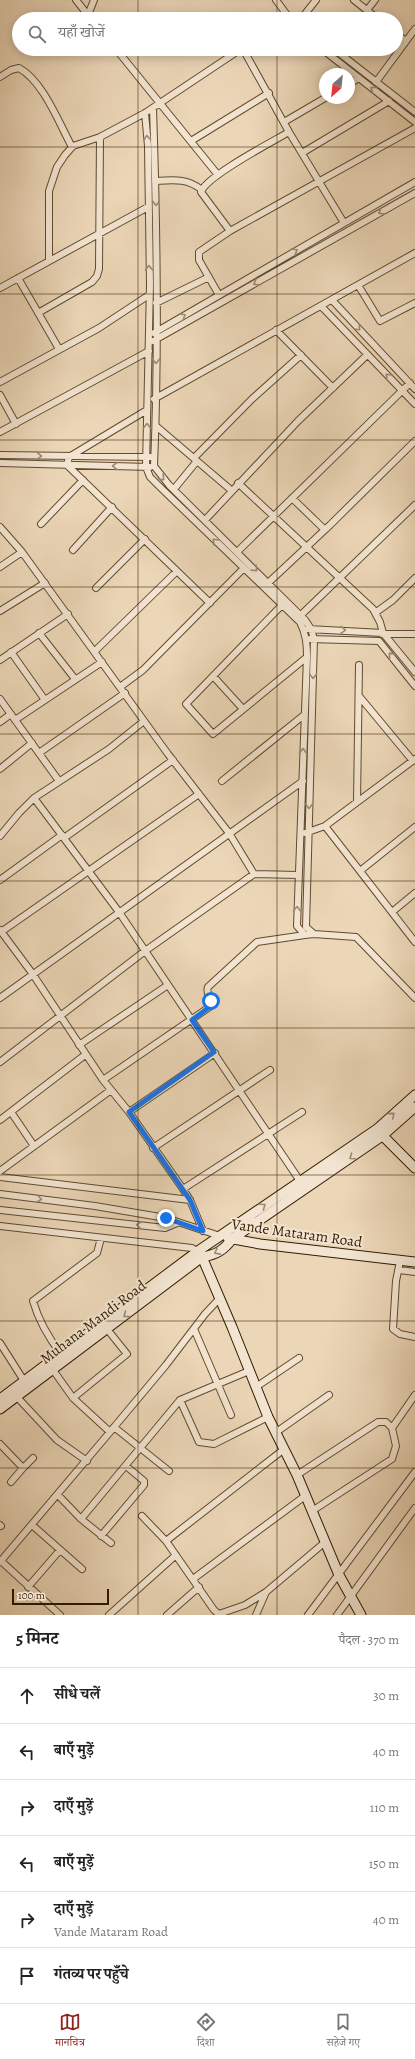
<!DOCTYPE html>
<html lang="hi">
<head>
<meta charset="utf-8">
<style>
	:root { --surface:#fff; --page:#f6f6f6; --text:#222; --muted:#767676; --line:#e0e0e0; --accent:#8f2418 }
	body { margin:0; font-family:Alegreya,"Noto Serif Devanagari",serif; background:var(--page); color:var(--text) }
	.compass { position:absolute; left:319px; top:68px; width:36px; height:36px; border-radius:50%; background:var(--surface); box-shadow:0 2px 10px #0003; rotate:207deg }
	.scale { position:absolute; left:12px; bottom:10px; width:97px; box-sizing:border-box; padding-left:4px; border:2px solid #331d01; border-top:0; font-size:11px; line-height:14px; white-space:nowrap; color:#331d01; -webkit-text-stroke:3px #f2e4d0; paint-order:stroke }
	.stop { position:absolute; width:12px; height:12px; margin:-9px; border:3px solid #1a73e8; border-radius:50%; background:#fff }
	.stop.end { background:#1a73e8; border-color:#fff; box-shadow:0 1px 4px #0008 }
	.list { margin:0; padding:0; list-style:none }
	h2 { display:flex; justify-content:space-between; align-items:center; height:52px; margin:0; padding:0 16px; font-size:17px }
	h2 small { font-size:13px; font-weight:400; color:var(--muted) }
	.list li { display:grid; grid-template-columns:26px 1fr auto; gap:12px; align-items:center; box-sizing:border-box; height:56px; padding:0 16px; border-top:1px solid var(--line) }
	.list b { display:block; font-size:15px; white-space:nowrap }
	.list p { margin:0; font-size:13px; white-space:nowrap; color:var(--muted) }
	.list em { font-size:13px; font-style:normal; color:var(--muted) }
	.icon { flex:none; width:22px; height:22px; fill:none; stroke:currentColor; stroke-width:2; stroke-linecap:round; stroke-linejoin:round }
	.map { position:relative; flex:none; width:415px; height:1615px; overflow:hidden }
	.search { position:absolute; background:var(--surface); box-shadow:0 2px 10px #0003; left:12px; right:12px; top:12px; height:44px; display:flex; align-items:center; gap:10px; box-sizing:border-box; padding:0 14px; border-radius:22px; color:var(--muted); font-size:15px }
	.sheet { height:388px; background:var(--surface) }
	nav { display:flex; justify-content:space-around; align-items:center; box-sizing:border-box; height:56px; border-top:1px solid var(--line); background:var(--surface); font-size:11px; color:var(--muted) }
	nav a { display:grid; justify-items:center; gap:2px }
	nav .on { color:var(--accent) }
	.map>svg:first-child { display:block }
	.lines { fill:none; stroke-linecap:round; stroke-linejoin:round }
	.street-casing { stroke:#614b2e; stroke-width:8 }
	.secondary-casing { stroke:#331d01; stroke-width:11 }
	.street { stroke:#f2e4d0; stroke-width:6 }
	.secondary { stroke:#f2e4d0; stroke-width:9 }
	.oneway { stroke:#9c8a73 }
	.route { stroke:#1a73e8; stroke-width:5 }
	.grid { fill:none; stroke:#331d01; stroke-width:1; stroke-opacity:0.55 }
	.labels { text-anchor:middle; stroke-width:4; stroke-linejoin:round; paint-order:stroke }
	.street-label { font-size:15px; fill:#331d01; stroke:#f2e4d0 }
</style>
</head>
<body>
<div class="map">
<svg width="415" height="1615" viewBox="0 0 415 1615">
	<rect width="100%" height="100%" fill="#ebd6b7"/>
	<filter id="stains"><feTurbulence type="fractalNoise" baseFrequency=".005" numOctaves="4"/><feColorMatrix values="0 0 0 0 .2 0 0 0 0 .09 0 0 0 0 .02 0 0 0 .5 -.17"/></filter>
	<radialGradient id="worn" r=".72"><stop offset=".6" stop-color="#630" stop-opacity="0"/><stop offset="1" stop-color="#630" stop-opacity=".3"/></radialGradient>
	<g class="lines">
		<g class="street-casing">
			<path id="street" d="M76 0 91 19
				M276 0 290 19
				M354 0 378 19
				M367 10 375 0
				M88 15 94 0
				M301 19 316 0
				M396 34 406 41
				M116 49 218 175
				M243 49 289 132 344 223
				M322 49 415 122
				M334 49 415 112
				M0 77 11 70 19 68C43 81 59 123 72 147
				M376 82 415 29
				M349 84 359 78
				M153 108C157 227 159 347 154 466L169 485 305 620 311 629 314 639 306 927 314 934
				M145 113 148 146 150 285 146 467 150 477 161 488 300 622C306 634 307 644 307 657L297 926 305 935 314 934 356 937 415 998
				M284 122 325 98
				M191 141 269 93
				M302 153 389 101
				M155 181C174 180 187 178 202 190
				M230 231 415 128
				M49 261V191L57 167 65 155 73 146 100 137 145 113 241 49
				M18 278 59 349
				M358 285 380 321 415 303
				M0 288 148 207
				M219 295 199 260V252L230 231 201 192C206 176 272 142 289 132
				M332 300 415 389
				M156 303 209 277
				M321 306 415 404
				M38 313 92 282 97 276 99 269 100 137
				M276 330 333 388
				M154 333 415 182
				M153 341 415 193
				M0 382 99 328 149 295
				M0 395 16 424
				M154 399 415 253
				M147 410 69 457 67 465 210 603
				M156 426 231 490
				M0 432 149 351
				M0 455 150 457
				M194 458 252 399 301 355
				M0 463 150 467
				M238 483 373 609 380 622 383 633
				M174 489 197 461
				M292 498 325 530
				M205 520 298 421 367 355
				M41 524 83 480
				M0 527 22 552 168 754 229 833 254 874 145 951 0 1062
				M73 550 112 507
				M237 552 410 383
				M0 567 22 552
				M268 583 330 525 415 441
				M96 588 145 539
				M282 605 186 704 213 734 307 657
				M0 611 45 583
				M375 613 393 600 415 578
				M301 615 415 505
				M308 629 383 633 415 672
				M39 633 75 679
				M382 634H415
				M310 639 379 641 415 686
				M95 651 177 571
				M11 652 45 700
				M0 660 68 614
				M213 676 243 709
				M120 687 143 670 243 569
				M359 696 413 761
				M0 699 59 781
				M15 720 102 662
				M0 722 11 714
				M39 753 125 693
				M0 769 32 743
				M222 781 304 715
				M34 798 119 912 300 1181
				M357 802 359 665
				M325 826 415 942
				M305 833 325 826 415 759
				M0 836 19 813 34 798 109 749 144 721
				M64 838 173 760
				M360 871 415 827
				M254 874 298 875
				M0 880 62 835
				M392 912 415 893
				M0 930 32 973 103 1080 129 1112 183 1189 190 1200 203 1231
				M1 932 199 794
				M0 998 303 781
				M79 1045 168 985
				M103 1080 211 1006C213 999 205 995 208 987L257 942 305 935
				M11 1112 34 1146
				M129 1112 215 1053
				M0 1120 85 1055
				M153 1148 270 1070
				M0 1171 111 1090
				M0 1177 190 1200
				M183 1189 302 1112
				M0 1194 95 1206 166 1218 220 1236
				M0 1210 165 1228 177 1223
				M0 1226 192 1248 199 1252
				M400 1261 396 1281 393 1329 400 1334 415 1337
				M399 1270 415 1272
				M194 1329 231 1415
				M0 1343 26 1384
				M61 1354C48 1337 39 1322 33 1301L97 1253 101 1238
				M256 1387 299 1358
				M17 1397 57 1440 87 1461
				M73 1398 127 1354 107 1329
				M180 1400 199 1442 214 1444 268 1417
				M114 1427 169 1471
				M110 1432 166 1365 205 1314 219 1299
				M275 1433 329 1395
				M0 1444 23 1468 11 1482
				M23 1468 33 1458
				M297 1475 378 1422H386L392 1428 415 1395
				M58 1495 81 1519 111 1543
				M312 1511 392 1459 396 1446 392 1428
				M142 1516 166 1541 214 1610 220 1615
				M81 1519 180 1400 249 1371
				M0 1525 1 1526
				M32 1525 82 1569
				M101 1536 144 1485V1481L126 1466
				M166 1541 283 1450
				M1 1561 60 1615
				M0 1562 110 1432 73 1398 53 1370
				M193 1579 305 1496
				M28 1587 60 1550
				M219 1614 245 1605 266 1592
				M109 1615 176 1555
				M167 1615 199 1587
				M256 1615 266 1592 324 1543
				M308 1615 415 1472
				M337 1615 415 1508"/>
		</g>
		<g class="secondary-casing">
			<path id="secondary" d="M378 1131 415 1168
				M228 1238 260 1244 415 1262
				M202 1257 232 1327 268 1417 297 1475 339 1575 361 1615
				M0 1399 198 1251 377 1129 415 1095
				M0 1409 202 1257C216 1255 224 1250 232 1239L382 1136 415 1107"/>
		</g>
		<use href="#street" class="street"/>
		<use href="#secondary" class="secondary"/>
	</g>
	<defs><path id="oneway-chevron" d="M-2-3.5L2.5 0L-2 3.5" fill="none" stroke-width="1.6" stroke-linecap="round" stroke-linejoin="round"/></defs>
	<g class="oneway">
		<use href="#oneway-chevron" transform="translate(373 89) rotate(-143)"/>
		<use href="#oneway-chevron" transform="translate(147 138) rotate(-95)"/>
		<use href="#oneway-chevron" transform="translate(156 203) rotate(90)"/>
		<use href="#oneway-chevron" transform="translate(381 212) rotate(151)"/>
		<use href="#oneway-chevron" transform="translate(295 251) rotate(-30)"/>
		<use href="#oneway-chevron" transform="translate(149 268) rotate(-91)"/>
		<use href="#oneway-chevron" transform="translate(256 283) rotate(151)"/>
		<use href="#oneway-chevron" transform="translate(183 316) rotate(-30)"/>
		<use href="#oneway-chevron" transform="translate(358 328) rotate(47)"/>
		<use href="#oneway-chevron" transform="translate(156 361) rotate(91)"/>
		<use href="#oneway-chevron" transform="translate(388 376) rotate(-134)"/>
		<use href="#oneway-chevron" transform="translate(147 426) rotate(-90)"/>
		<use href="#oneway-chevron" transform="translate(39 456) rotate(2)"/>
		<use href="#oneway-chevron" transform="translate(115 466) rotate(-179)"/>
		<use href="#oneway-chevron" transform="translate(162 478) rotate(46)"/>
		<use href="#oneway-chevron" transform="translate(215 541) rotate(-135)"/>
		<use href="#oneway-chevron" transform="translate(255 569) rotate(45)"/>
		<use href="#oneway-chevron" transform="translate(343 630) rotate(2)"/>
		<use href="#oneway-chevron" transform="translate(391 655) rotate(-129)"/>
		<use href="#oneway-chevron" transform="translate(313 676) rotate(92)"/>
		<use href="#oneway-chevron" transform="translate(303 751) rotate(-88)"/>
		<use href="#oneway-chevron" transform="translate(309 806) rotate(91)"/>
		<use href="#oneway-chevron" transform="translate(297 909) rotate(-89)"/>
		<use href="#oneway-chevron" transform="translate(392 1115) rotate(-41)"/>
		<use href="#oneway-chevron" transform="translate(352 1157) rotate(145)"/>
		<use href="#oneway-chevron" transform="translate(39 1199) rotate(7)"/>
		<use href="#oneway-chevron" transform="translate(263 1206) rotate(-35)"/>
		<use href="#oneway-chevron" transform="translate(139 1225) rotate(-174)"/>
		<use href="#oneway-chevron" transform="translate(217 1252) rotate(151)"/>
		<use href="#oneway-chevron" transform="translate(126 1315) rotate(143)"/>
	</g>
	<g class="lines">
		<path class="route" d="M166 1218 203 1231 190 1200 129 1112 214 1052 192 1020 211 1006V1001"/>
	</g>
	<path class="grid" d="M138 0V19M277 0V19M138 49V1615M277 49V1615M0 147H415M0 294H415M0 440H415M0 587H415M0 734H415M0 881H415M0 1028H415M0 1175H415M0 1321H415M0 1468H415"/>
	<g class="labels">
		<g class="street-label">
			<text transform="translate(297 1233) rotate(8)" y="5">Vande Mataram Road</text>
			<text transform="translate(93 1322) rotate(-37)" y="5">Muhana Mandi Road</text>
		</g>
	</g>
	<rect width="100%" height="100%" filter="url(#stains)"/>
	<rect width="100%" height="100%" fill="url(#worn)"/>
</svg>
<svg class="compass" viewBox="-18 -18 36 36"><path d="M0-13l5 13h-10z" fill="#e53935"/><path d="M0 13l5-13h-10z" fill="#767676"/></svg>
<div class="scale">100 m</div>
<div class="stop" style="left:211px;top:1001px"></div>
<div class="stop end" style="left:166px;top:1218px"></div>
<div class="search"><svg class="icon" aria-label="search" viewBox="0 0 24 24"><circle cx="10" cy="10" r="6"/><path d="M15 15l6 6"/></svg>यहाँ खोजें</div>
</div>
<section class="sheet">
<h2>5 मिनट<small>पैदल · 370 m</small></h2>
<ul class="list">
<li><svg class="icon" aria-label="ahead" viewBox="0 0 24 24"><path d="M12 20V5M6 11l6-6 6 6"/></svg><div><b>सीधे चलें</b></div><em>30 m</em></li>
<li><svg class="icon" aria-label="left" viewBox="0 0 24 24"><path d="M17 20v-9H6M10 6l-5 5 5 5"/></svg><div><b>बाएँ मुड़ें</b></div><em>40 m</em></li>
<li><svg class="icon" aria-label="right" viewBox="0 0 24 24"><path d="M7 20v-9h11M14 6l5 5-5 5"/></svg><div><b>दाएँ मुड़ें</b></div><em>110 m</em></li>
<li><svg class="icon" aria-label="left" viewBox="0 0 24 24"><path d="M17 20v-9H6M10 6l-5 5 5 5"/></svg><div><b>बाएँ मुड़ें</b></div><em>150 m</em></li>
<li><svg class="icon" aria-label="right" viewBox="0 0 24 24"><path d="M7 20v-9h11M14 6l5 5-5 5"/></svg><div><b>दाएँ मुड़ें</b><p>Vande Mataram Road</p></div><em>40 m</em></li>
<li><svg class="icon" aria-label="arrive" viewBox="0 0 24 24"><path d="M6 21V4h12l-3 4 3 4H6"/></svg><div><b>गंतव्य पर पहुँचे</b></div></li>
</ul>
</section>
<nav>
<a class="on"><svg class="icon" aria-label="map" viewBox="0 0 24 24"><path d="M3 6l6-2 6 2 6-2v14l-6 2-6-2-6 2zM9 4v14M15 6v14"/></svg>मानचित्र</a>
<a><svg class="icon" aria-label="directions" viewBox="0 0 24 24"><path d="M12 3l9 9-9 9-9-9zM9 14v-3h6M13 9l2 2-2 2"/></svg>दिशा</a>
<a><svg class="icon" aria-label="saved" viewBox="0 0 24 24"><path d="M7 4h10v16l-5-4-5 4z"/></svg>सहेजे गए</a>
</nav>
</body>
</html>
